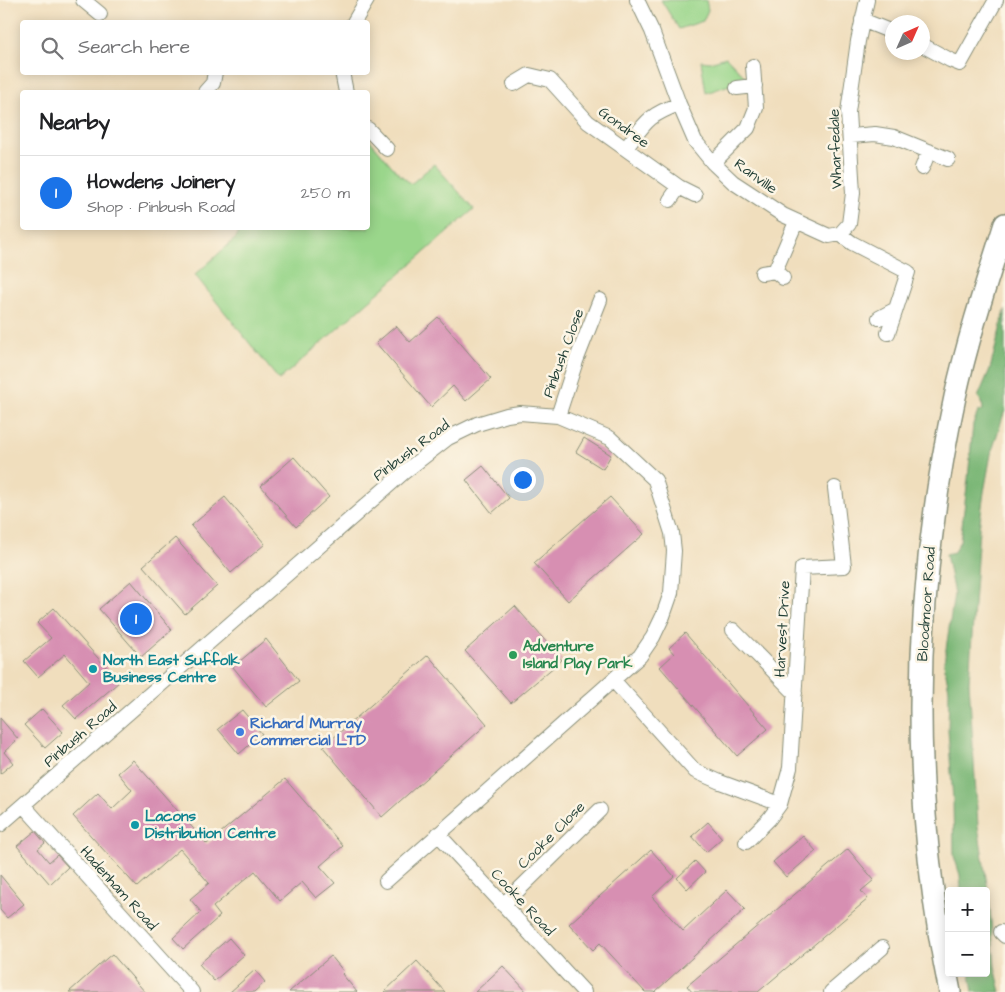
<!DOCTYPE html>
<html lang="en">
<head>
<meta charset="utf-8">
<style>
	:root { --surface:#fff; --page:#f6f6f6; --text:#202124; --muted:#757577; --line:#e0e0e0; --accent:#1a73e8 }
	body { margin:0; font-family:"Architects Daughter",sans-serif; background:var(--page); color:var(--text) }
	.controls { position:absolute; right:15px; bottom:15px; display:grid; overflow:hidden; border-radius:5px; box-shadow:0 2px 12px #0003 }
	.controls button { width:45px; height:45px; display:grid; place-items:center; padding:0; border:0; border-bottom:1px solid var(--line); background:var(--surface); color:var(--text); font:25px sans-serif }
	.compass { position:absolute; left:885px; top:15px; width:45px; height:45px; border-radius:50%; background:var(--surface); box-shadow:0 2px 12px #0003; rotate:45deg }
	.you { position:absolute; left:522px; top:479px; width:18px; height:18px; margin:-12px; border:4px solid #fff; border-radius:50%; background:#1a73e8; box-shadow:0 0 0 8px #1a73e833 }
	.badge { display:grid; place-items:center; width:32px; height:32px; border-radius:50%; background:var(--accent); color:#fff; font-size:16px; font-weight:700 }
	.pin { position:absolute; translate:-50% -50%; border:2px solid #fff; box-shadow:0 1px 5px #0006 }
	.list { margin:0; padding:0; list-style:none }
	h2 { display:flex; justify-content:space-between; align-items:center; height:65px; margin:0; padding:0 20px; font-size:21px }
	h2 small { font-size:16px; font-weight:400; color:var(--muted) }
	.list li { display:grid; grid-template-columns:32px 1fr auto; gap:15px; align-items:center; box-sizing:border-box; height:75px; padding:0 20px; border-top:1px solid var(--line) }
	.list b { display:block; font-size:19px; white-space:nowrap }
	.list p { margin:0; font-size:16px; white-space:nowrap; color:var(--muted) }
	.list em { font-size:16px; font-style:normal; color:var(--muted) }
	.icon { flex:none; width:28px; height:28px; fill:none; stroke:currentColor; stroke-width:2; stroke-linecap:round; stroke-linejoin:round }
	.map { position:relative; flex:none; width:1005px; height:992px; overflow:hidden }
	.search { position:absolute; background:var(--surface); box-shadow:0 2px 12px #0003; left:20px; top:20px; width:350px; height:55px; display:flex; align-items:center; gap:12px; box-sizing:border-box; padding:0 18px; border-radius:5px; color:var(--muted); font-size:19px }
	.panel { position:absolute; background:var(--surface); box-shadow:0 2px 12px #0003; left:20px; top:90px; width:350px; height:140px; border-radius:5px }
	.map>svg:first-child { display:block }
	.green { fill:#9ad68b; stroke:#5c8a60 }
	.forest { fill:#7bb777; stroke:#4d7a56 }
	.building { fill:#d78fb2 }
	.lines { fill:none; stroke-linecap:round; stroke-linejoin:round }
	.minor-casing { stroke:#888e78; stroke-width:16 }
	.highway-casing { stroke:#888e78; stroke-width:24 }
	.minor { stroke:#fff; stroke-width:14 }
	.highway { stroke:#fff; stroke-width:21 }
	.leisure-dot { fill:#2e9e5b; stroke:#fcf5e5; stroke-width:2 }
	.culture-dot { fill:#0f9aa8; stroke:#fcf5e5; stroke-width:2 }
	.shop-dot { fill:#3f7fe0; stroke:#fcf5e5; stroke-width:2 }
	.labels { text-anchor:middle; stroke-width:5; stroke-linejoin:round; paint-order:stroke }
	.street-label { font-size:15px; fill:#1f3d34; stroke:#fcf5e5 }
	.leisure-label { font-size:15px; font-weight:bold; fill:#27864d; stroke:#fcf5e5; text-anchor:start }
	.culture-label { font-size:15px; font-weight:bold; fill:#0d838f; stroke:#fcf5e5; text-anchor:start }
	.shop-label { font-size:15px; font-weight:bold; fill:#366cbe; stroke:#fcf5e5; text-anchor:start }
</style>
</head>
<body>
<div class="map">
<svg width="1005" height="992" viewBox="0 0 1005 992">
	<rect width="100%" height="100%" fill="#fcf5e5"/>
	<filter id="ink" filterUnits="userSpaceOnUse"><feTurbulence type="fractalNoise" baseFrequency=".02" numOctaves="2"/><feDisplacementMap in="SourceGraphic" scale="10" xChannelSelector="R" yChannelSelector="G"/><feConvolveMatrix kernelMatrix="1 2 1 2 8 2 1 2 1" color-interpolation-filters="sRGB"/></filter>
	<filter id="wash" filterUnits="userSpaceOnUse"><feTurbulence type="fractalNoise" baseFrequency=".0096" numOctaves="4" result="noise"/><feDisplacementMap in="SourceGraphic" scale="20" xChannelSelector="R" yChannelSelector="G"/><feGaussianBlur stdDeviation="1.12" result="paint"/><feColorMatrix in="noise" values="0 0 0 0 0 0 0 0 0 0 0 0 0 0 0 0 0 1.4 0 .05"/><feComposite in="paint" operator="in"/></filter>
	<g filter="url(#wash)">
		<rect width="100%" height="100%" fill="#f0debd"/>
		<path class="green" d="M661 0H706L708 10 703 21 679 29Z
			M726 57 747 79 706 93 701 61 710 62Z
			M368 138 396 171 411 184 434 164 474 209 279 380 195 275 236 238 240 228H368Z"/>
		<path class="forest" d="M1005 310V410L991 454 984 492 979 529 969 682 978 826 989 897 995 967 1001 992H973L970 973H986V891H961L960 875 954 856 953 800 948 730 949 690 944 663 954 594 946 554 954 552 960 541 968 479 973 424 978 412 983 410 982 402 978 397 990 369Z"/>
		<g id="blocks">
			<path class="building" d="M438 317 491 379 466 401 453 386 431 407 376 343 396 326 410 342Z
				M584 438 611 455 603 469 576 452Z
				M294 457 329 497 296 527 261 486Z
				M483 466 509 498 492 513 466 480Z
				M225 497 265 544 231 573 191 526Z
				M610 497 644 534 568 601 534 563Z
				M175 538 217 586 185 614 143 566Z
				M131 581 172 630 141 657 99 609Z
				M515 606 562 660 511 703 465 651Z
				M54 608 119 682 76 719 63 705 89 682 65 654 38 677 24 661 51 638 37 623Z
				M685 633 768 729 737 756 660 667 674 654 669 648Z
				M266 639 299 681 266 707 233 667Z
				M428 655 487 724 382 817 323 747Z
				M42 709 63 732 45 748 24 725Z
				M242 710 262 734 239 754 218 729Z
				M0 718 18 739 4 752 13 763 0 774Z
				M133 760 207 844 285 779 343 846 320 866 335 883 316 898 302 882 280 901 255 871 213 907 220 916 183 949 173 938 201 912 190 899 209 883 180 849 137 887 73 816 98 793 112 809 132 790 118 773Z
				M708 822 722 838 706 852 692 836Z
				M35 831 45 843 38 849 49 862 57 855 68 867 50 884 17 846Z
				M803 836 816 851 786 877 773 862Z
				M848 849 874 880 861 891 868 899 758 992H692L687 986Z
				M651 850 674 876 652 897 683 931 727 890 745 909 655 992H645L600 943 593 950 569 924Z
				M695 861 705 872 687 889 677 878Z
				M0 875 24 904 7 918 0 910Z
				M229 938 244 955 214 981 199 964Z
				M112 954 145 992H69L107 958Z
				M331 956 344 972 342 974 357 992H289Z
				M417 961 445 992H384Z
				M503 966 527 992H475Z
				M255 970 265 982 254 992H230Z"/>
		</g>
	</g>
	<g filter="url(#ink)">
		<use href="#blocks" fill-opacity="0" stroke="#888e78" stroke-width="1"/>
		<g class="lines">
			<g class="minor-casing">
				<path id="minor" d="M83 0 100 14
					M637 0 652 31 679 104 695 141 713 163 733 182 783 215 829 236 840 234 852 243 908 272 896 309 879 318
					M862 20 892 32
					M354 22 367 0
					M922 45 950 60 960 64 996 0
					M342 72 346 92
					M514 84 529 75 550 80 588 122 679 187 695 195
					M737 88 755 86
					M205 92 213 83 215 72
					M368 129 387 149
					M851 136 875 134 894 137 948 159
					M626 148C646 122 647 116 679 104
					M713 163 748 128 756 108 753 66
					M922 168 929 151
					M670 200 679 187
					M840 234 849 224 853 193 848 112 858 41 867 0
					M762 273 775 271
					M783 278 775 271 796 222
					M888 333 896 309
					M558 416 576 361 600 300
					M733 630 795 693
					M613 680 695 771 720 782 780 804
					M23 805 192 992
					M0 825 403 473 448 438 477 424 507 415 520 413 558 416 610 438 655 480 672 533 674 551 671 593 663 616 653 637 640 656 386 881
					M438 834 584 992
					M746 842 769 819 780 804 790 768 802 568 844 566 835 488
					M503 905 600 810
					M1001 932 1005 936
					M831 992 882 948"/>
			</g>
			<g class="highway-casing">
				<path id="highway" d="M950 992C909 793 912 595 955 397 968 338 987 281 1005 224"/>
			</g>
			<use href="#minor" class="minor"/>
			<use href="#highway" class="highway"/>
		</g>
	</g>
	<circle class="leisure-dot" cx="513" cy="655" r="5"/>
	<g class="culture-dot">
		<circle cx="93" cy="669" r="5"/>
		<circle cx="135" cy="825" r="5"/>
	</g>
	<circle class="shop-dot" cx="240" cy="732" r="5"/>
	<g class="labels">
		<g class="street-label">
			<text transform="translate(624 127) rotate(36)" y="5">Gondree</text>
			<text transform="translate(835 149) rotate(-92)" y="5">Wharfedale</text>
			<text transform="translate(756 176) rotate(36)" y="5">Ranville</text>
			<text transform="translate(563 353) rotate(-70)" y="5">Pinbush Close</text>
			<text transform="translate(411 450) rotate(-37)" y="5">Pinbush Road</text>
			<text transform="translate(926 604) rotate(-86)" y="5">Bloodmoor Road</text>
			<text transform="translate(782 629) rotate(-87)" y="5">Harvest Drive</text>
			<text transform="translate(80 734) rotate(-41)" y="5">Pinbush Road</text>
			<text transform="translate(551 835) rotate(-45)" y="5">Cooke Close</text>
			<text transform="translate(119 888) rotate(48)" y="5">Hadenham Road</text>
			<text transform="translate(523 902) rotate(47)" y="5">Cooke Road</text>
		</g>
		<g class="leisure-label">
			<text x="523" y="651">Adventure<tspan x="523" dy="17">Island Play Park</tspan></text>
		</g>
		<g class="culture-label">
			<text x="103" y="665">North East Suffolk<tspan x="103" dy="17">Business Centre</tspan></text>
			<text x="145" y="821">Lacons<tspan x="145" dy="17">Distribution Centre</tspan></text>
		</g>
		<g class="shop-label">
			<text x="250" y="728">Richard Murray<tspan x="250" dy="17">Commercial LTD</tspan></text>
		</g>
	</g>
</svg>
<div class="controls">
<button>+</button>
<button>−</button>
</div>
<svg class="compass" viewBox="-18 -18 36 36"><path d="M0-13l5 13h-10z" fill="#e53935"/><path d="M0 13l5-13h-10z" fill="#757577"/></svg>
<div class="you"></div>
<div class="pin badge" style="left:136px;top:619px">1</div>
<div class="search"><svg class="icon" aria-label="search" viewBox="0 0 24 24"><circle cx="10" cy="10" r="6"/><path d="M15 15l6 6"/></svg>Search here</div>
<section class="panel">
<h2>Nearby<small></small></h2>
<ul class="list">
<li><span class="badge">1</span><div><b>Howdens Joinery</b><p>Shop · Pinbush Road</p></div><em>250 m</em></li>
</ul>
</section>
</div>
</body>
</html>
